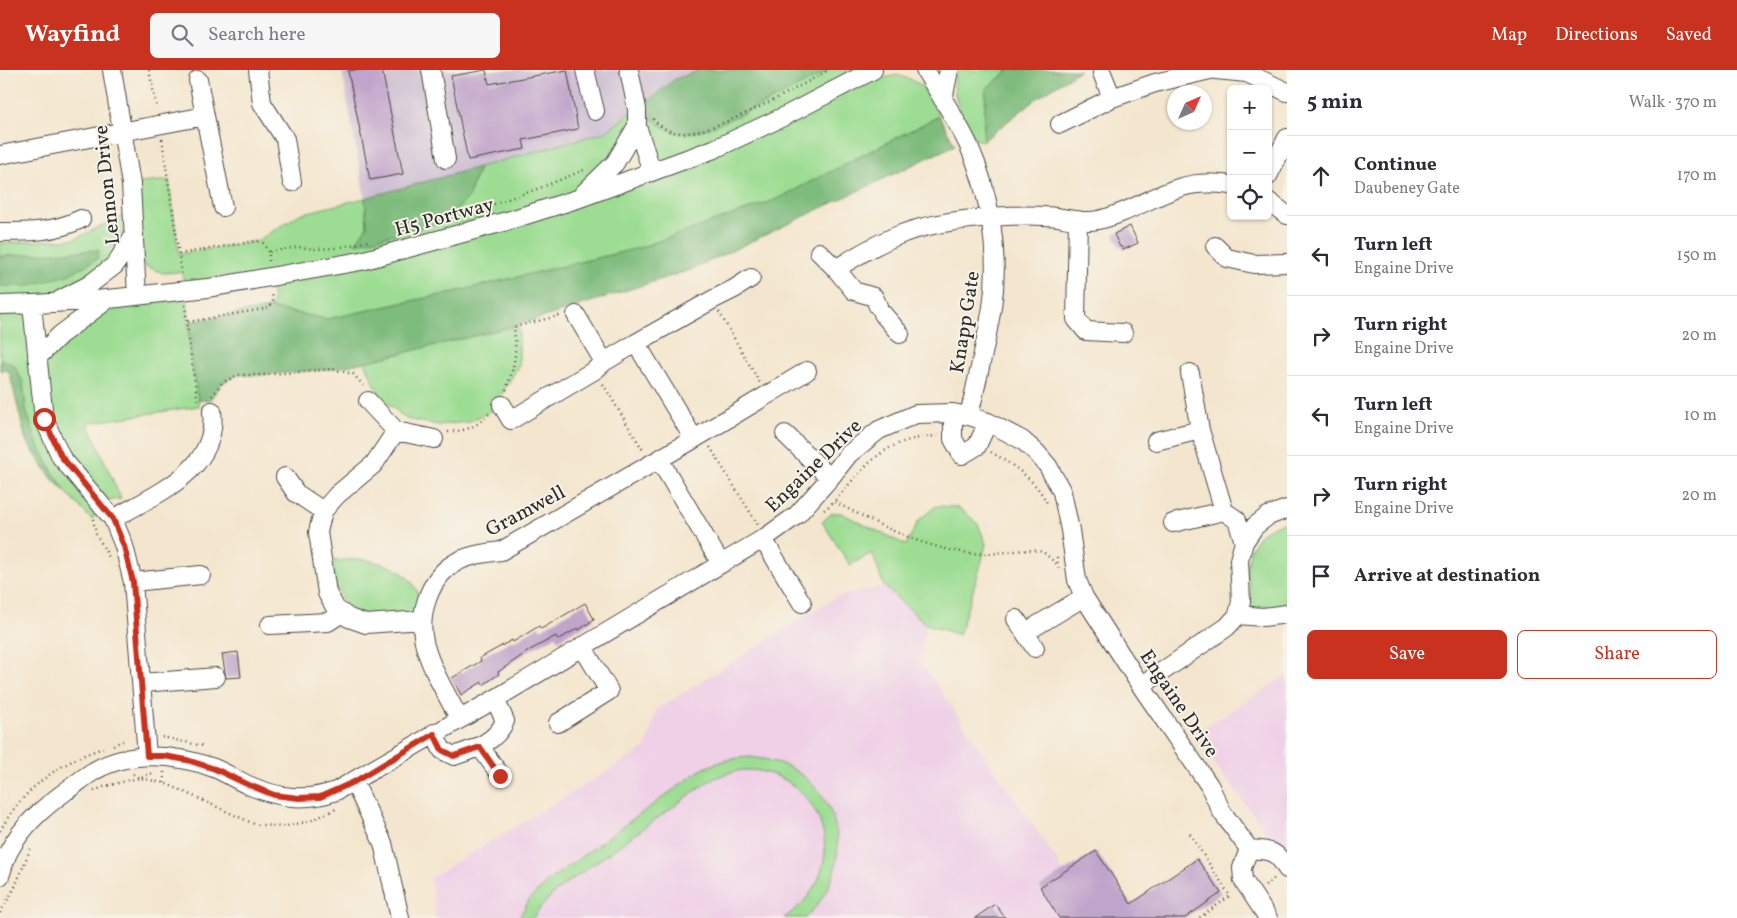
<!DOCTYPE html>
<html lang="en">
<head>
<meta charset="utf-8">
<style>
	:root { --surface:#fff; --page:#f7f7f7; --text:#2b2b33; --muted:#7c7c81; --line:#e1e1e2; --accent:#c8321e }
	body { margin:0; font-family:Vollkorn,serif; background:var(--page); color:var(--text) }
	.controls { position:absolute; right:15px; top:15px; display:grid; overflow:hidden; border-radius:8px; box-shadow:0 1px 4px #0004 }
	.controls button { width:45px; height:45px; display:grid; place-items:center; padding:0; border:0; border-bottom:1px solid var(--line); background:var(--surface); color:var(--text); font:25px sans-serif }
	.compass { position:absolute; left:1167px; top:15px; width:45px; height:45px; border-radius:50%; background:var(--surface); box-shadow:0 1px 4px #0004; rotate:45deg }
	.stop { position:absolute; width:15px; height:15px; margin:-11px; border:4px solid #c8321e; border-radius:50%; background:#fff }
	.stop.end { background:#c8321e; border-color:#fff; box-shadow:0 1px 5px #0008 }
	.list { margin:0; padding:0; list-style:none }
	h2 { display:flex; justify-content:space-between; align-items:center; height:65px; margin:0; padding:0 20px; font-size:21px }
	h2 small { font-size:16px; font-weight:400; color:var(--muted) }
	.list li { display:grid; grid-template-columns:32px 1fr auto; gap:15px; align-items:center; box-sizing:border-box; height:80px; padding:0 20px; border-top:1px solid var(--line) }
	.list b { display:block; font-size:19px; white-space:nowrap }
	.list p { margin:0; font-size:16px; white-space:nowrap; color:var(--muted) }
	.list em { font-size:16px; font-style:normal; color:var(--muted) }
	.actions { display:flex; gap:10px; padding:15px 20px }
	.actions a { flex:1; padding:11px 0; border:1px solid var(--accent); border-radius:8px; text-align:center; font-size:18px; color:var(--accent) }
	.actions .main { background:var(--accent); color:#fff }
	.icon { flex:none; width:28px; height:28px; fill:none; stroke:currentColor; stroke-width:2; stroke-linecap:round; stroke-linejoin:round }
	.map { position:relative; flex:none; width:1287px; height:848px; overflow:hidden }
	header { display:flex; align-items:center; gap:30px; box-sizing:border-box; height:70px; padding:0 25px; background:var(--accent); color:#fff }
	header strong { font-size:24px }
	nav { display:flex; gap:28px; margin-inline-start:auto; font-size:18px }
	.search { width:350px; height:45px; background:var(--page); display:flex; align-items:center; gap:12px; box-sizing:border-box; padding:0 18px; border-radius:8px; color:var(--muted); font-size:19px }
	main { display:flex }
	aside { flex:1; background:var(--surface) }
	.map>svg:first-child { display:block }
	.built { fill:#efd0e7 }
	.industrial { fill:#cdbed3 }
	.green { fill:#9ddd93; stroke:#64845f; fill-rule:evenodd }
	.forest { fill:#7ebc7d; stroke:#547454 }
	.building { fill:#c1a4cb }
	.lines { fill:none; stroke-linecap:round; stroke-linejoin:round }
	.minor-casing { stroke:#494743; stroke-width:20 }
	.path { stroke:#494743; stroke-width:2.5; stroke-dasharray:1 4; stroke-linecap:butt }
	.minor { stroke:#fff; stroke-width:18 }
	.minor-bridge-casing { stroke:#494743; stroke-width:20; stroke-linecap:butt }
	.minor-bridge { stroke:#fff; stroke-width:18 }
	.route { stroke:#c8321e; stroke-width:6 }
	.labels { text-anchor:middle; stroke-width:4; stroke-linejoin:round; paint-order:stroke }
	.street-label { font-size:20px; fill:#2b2b2b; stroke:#f7f3e8 }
</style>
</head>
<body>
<header>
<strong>Wayfind</strong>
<div class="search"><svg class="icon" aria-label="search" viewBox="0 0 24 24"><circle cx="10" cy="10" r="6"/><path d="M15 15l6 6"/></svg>Search here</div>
<nav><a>Map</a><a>Directions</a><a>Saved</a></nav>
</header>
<main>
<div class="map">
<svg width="1287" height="848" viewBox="0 0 1287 848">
	<rect width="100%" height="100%" fill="#f7f3e8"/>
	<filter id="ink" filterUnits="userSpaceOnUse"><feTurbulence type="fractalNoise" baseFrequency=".02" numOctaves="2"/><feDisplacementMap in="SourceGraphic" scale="10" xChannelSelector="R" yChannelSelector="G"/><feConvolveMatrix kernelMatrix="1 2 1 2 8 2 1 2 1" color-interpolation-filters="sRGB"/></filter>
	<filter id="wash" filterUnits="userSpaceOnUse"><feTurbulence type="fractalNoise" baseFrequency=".0096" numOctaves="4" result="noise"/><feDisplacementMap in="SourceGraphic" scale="20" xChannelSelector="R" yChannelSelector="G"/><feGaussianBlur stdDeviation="1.12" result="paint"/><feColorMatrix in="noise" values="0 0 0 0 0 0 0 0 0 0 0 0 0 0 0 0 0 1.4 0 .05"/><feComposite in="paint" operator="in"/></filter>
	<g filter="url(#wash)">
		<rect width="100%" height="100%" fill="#f4e6ce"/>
		<path class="built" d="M884 516 926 554 920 591 1058 792 1083 848H436L430 808 646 678 656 640 836 527Z
			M1287 605V788L1192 665Z"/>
		<path class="industrial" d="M342 0H701L674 9 606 62 365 128Z"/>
		<path class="green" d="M828 0H873L792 43 880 9 897 5 910 9 922 16 932 30 939 46 775 130 639 178 454 222 327 249 269 238 273 231 269 208 187 217 190 280 199 336 88 353 121 429C106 429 100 438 92 450L66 422 51 399 37 373 26 340 23 312 0 289V173L74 169 133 141 131 114 169 110 179 184 257 171 300 144 365 128 367 156 356 173 468 128 479 97 606 62 633 41 644 38 654 51 690 63 708 58 765 34ZM637 57 652 102 578 128ZM135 181 145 196 163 203 181 202 186 216 108 230 37 287 32 235 89 215Z
			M956 0H1009L986 19 983 71 975 69C962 44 950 29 956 0Z
			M519 255V295L493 340 468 352 438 355 406 349 380 326 365 292Z
			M936 436 956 437 967 444 978 454 986 474 980 498 959 565 926 554 884 516 872 483 850 495 822 452 832 443H841L906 475 919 450Z
			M1287 452V540L1249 543 1251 525 1246 500 1251 478 1261 463 1276 455Z
			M359 489C383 492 413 500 419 528 420 532 418 539 417 544 385 546 345 556 336 514 334 506 332 499 333 491Z
			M750 687C764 689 778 691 791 698 849 731 852 805 805 848H784C795 840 806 831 813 819 846 767 806 699 745 700 732 701 721 705 709 711L556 821 540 838 533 848H519L529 830 548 811 699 701C716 692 731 688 750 687Z"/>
		<path class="forest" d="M701 0H828C798 18 767 33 735 47 718 54 700 64 681 63 664 62 654 51 644 38L637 39 675 9Z
			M1009 0H1080L1036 29 983 71 986 19Z
			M939 46 955 75 693 199 519 255 365 292 332 299 261 305H238L222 313 210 330H198L190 280 188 252 269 238 327 249 454 222 639 178 775 130Z
			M479 97 468 128 446 151 355 174 367 156 365 128Z
			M99 180 97 189 68 205 27 216H0V186Z
			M0 289 14 295 23 312 26 340 37 373 51 399 66 422 53 410 26 371 9 301 0 300Z"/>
		<g id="blocks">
			<path class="building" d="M355 0H382L403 104 370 110 348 1Z
				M486 0 489 14 567 0 578 59 523 70 525 79 468 90 451 6Z
				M1130 156 1138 173 1123 180 1122 177H1120L1114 164Z
				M585 533 594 549 579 560 578 558 558 570 556 566 530 580 498 602 499 604 483 615 482 612 461 625 452 608 481 591 480 588 512 570 513 572 539 556 541 559Z
				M238 582 241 607 226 608 222 584Z
				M1096 781 1131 834 1197 789 1221 823 1185 848H1059L1040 817Z
				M995 834 1005 848H975Z"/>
		</g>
	</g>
	<g filter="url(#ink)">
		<use href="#blocks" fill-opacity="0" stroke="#494743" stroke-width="1"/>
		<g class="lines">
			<g class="minor-casing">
				<path id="minor" d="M112 0 131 114 137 226
					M258 0 262 33 285 69 292 112
					M431 0 446 89
					M585 0 595 41
					M629 0 637 39V56L652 102
					M925 0C940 25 957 50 969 76 990 123 1000 186 992 237 986 274 977 310 969 346
					M1216 0 1247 3 1287 22
					M1102 3 1112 28
					M198 10 205 46
					M943 30 949 0
					M1060 54 1112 28 1155 13 1210 0
					M0 85 205 46 223 137
					M1268 106 1287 68
					M583 124 615 93 637 56
					M1268 131 1287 145
					M1078 150 1076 249 1086 261 1123 263
					M0 162C29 162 55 162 81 149
					M1215 176 1227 188 1254 194 1287 193
					M819 182 836 199C856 186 876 174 899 165 935 150 1005 144 1045 146 1062 146 1081 154 1098 150 1128 144 1153 125 1182 117 1198 112 1214 113 1231 115
					M836 199 854 221 874 227 878 236
					M208 218 361 191 507 151 577 129 714 79 785 46 873 0
					M60 230 89 215 115 195 134 165
					M0 235C54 234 108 230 161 223
					M32 235 44 349 61 387 113 449 124 476 133 512 147 686
					M883 244 900 264
					M576 245 604 292 636 273
					M37 288 60 265 107 230
					M1190 303 1200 360
					M368 331 396 361
					M502 335 511 350 595 300 604 292
					M953 343V369L962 385 977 376 988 352
					M785 364 830 408
					M694 369 636 273 712 230 734 219 751 208
					M1156 371 1200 360 1224 441
					M659 389 721 494
					M285 407 296 423 323 441
					M113 449C155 424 219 401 212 341
					M1173 453 1224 441 1237 450 1244 472
					M763 469 802 533
					M133 512 201 505
					M1238 545 1263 547 1287 544
					M1016 549 1035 578
					M422 550 366 554 349 548 336 539 327 523 318 462 323 441 337 425 374 394 396 361 434 369
					M270 555 328 552 342 543
					M1026 562 1084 527
					M142 613 216 607
					M1141 616 1227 557 1238 545 1241 531 1239 490 1244 472 1255 456 1268 446 1287 439
					M459 648C447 625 432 601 425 576 417 548 428 510 453 494 467 485 486 483 501 481L694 369 807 301
					M558 653 609 621 582 576
					M434 663 442 680 454 686C475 679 496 672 505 651L495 629
					M480 677 501 706
					M354 712 383 773 400 848
					M1249 779 1242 798 1243 810 1268 848
					M1249 779C1270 781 1275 779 1287 799
					M0 806C3 798 5 788 9 781 23 755 43 738 66 721 75 715 84 707 94 701 131 680 175 684 214 698 226 703 237 710 248 715 278 728 305 732 336 721L495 629 766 467 797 445 830 408 849 384 879 360 916 344 953 343 969 346 988 352 1022 370 1036 382 1048 396 1062 422 1070 460 1077 510 1084 527 1141 616 1209 715 1222 742 1249 779"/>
			</g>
			<path class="path" d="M149 0 157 39
				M653 49C660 57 669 62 679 63 709 67 800 17 828 0
				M162 69 182 205
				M456 147 540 118 584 100
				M342 177 368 171
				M179 184 257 171 263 173 269 182
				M269 191V182L298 177 314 179 336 178
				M185 235 190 280 198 334
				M719 242 760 313
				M188 252 269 238 273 231 272 222
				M603 314 644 382
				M506 320C515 295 517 283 514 257L562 245
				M212 326 222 313 238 305H261L332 299 353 304 364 316
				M448 362C469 360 474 358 490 343
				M710 377 758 455
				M991 382C1013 395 1035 409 1047 433
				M835 432C881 456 931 483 985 484 1000 484 1029 477 1042 482 1047 484 1052 491 1057 494
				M824 440C835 432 842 422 851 412 878 381 897 368 938 366
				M93 449 96 464 110 489
				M1057 487 1059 501
				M162 667 203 676
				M113 675 123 671
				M164 702V713
				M133 704 139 708 153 703
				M94 721 106 716 139 708 164 713 178 719 254 754 282 757 310 751 336 739
				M0 761C23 719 58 693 103 678
				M1190 764 1230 826 1199 848
				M1265 815 1275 808
				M0 843 15 817 31 777"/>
			<use href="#minor" class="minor"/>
			<g class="minor-bridge-casing">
				<path id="minor-bridge" d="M161 223 208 218"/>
			</g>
			<use href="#minor-bridge" class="minor-bridge"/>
		</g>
	</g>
	<g class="lines" filter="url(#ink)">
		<path class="route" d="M44 349 61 386 113 449 124 476 133 512 147 686H164L187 690 215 699 249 715 274 725 299 728 320 727 354 712 434 664 442 680 454 686 480 677 500 706"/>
	</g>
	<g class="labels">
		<g class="street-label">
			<text transform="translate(106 115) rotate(-96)" y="7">Lennon Drive</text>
			<text transform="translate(444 146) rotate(-15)" y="7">H5 Portway</text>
			<text transform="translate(964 252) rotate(-81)" y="7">Knapp Gate</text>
			<text transform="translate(813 395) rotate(-44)" y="7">Engaine Drive</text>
			<text transform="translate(525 440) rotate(-28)" y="7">Gramwell</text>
			<text transform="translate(1180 633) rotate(56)" y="7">Engaine Drive</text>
		</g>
	</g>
</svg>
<div class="controls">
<button>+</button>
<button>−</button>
<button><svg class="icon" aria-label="locate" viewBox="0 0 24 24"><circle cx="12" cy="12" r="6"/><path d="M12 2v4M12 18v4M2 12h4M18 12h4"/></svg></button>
</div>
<svg class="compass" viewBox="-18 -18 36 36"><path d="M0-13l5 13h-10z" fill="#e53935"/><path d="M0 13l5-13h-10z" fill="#7c7c81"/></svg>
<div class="stop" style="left:44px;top:349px"></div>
<div class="stop end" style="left:500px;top:706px"></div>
</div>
<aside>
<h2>5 min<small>Walk · 370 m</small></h2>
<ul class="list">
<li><svg class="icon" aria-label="ahead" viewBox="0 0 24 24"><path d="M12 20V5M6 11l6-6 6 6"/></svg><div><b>Continue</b><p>Daubeney Gate</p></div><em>170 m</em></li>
<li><svg class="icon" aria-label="left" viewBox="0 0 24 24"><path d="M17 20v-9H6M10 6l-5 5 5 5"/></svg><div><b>Turn left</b><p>Engaine Drive</p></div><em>150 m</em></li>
<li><svg class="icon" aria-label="right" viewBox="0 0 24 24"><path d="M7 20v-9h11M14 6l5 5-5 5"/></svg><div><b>Turn right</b><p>Engaine Drive</p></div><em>20 m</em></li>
<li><svg class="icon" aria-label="left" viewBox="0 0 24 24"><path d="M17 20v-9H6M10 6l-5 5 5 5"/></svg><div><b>Turn left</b><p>Engaine Drive</p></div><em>10 m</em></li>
<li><svg class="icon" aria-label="right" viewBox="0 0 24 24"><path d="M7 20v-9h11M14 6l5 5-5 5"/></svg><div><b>Turn right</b><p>Engaine Drive</p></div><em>20 m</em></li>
<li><svg class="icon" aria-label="arrive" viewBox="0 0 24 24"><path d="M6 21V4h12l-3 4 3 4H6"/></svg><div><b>Arrive at destination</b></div></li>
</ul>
<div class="actions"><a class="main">Save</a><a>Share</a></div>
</aside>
</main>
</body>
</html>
